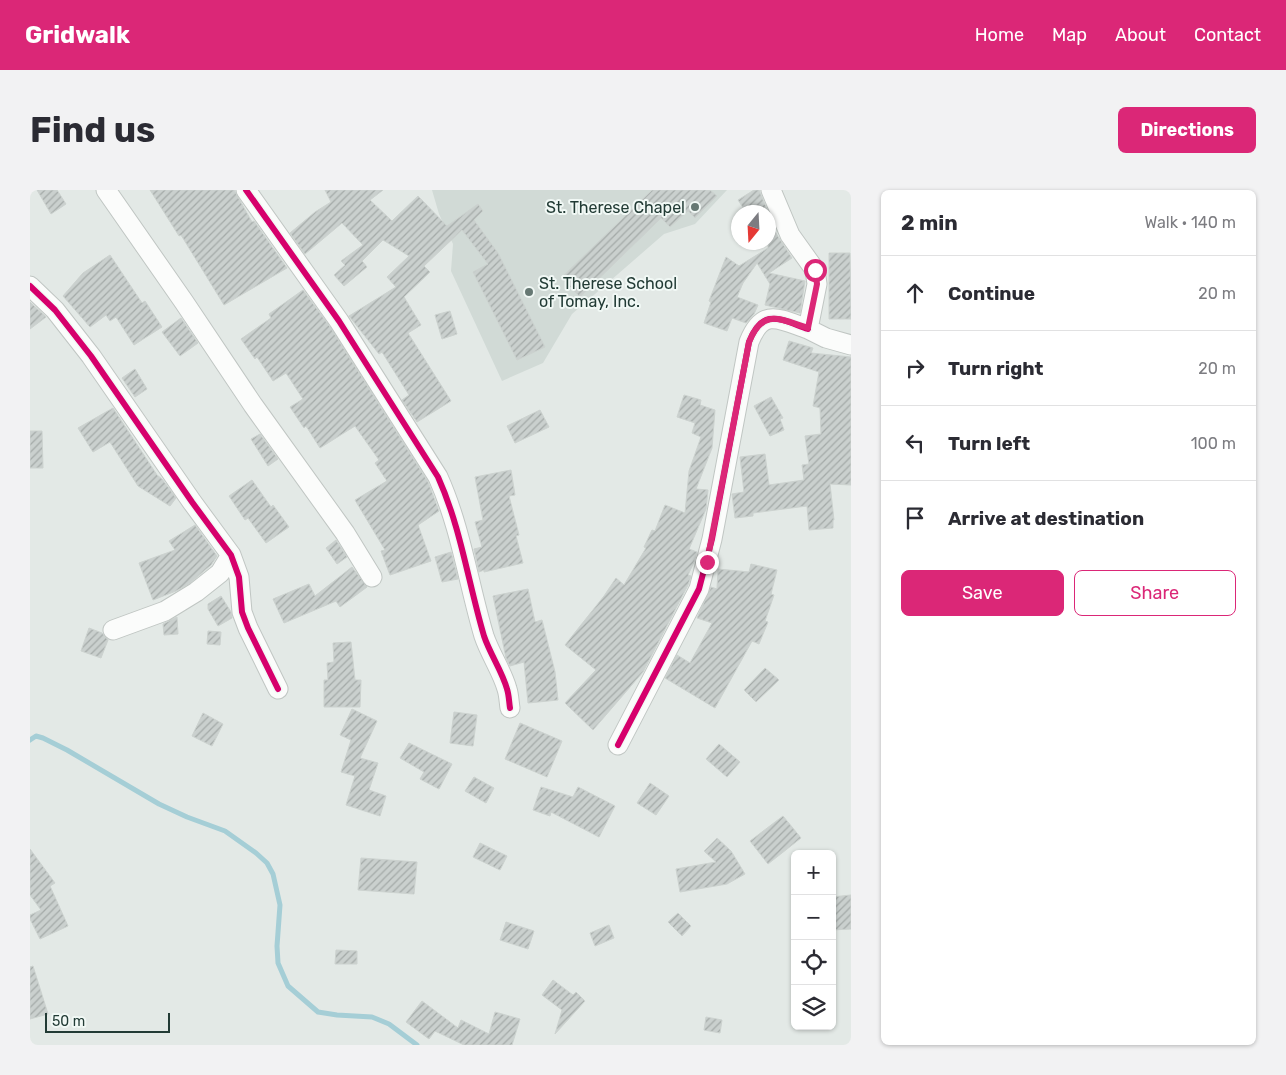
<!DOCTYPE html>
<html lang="en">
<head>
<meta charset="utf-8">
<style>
	:root { --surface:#fff; --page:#f2f2f3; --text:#2b2b33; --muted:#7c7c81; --line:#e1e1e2; --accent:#db2777 }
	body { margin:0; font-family:Rubik,sans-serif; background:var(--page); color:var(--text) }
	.controls { position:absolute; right:15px; bottom:15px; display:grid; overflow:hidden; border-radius:8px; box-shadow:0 1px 4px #0004 }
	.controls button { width:45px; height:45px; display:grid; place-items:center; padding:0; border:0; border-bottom:1px solid var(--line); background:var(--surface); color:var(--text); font:25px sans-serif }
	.compass { position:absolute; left:701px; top:15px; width:45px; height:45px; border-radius:50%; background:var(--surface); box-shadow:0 1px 4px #0004; rotate:198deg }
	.scale { position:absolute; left:15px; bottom:12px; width:125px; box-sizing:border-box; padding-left:5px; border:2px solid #223b35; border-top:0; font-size:14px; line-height:18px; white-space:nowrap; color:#223b35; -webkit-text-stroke:4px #f1f8f5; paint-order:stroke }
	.stop { position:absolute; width:15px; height:15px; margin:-11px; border:4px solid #db2777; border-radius:50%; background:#fff }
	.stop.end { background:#db2777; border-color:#fff; box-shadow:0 1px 5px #0008 }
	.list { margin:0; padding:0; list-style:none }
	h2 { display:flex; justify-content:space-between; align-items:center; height:65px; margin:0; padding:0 20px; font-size:21px }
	h2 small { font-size:16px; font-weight:400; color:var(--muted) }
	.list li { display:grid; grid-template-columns:32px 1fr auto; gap:15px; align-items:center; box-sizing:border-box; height:75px; padding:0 20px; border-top:1px solid var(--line) }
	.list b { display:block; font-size:19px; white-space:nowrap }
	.list em { font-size:16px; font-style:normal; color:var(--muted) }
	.actions { display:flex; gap:10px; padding:15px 20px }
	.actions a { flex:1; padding:11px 0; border:1px solid var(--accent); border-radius:8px; text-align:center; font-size:18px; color:var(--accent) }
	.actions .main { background:var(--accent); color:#fff }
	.icon { flex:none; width:28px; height:28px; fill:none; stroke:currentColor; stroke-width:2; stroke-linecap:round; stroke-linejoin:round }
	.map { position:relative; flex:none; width:821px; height:855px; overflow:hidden; border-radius:8px }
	header { display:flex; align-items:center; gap:30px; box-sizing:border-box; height:70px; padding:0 25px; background:var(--accent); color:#fff }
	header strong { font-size:24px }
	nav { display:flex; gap:28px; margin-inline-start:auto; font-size:18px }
	.intro { display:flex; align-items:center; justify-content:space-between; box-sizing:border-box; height:120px; padding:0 30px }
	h1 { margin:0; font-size:35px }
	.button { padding:12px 22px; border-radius:8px; background:var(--accent); color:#fff; font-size:18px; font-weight:700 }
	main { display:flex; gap:30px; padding:0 30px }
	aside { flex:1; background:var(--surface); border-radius:8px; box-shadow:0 1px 4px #0004 }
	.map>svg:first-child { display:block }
	.built { fill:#d1dad6 }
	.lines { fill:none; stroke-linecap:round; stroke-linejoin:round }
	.stream { stroke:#a5ced6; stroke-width:5 }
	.building { fill:url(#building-hatch); stroke:#ccd2cf }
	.minor-casing { stroke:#c0c6c3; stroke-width:21 }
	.minor { stroke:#fbfcfb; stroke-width:19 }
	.cycleway-casing { stroke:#f1f8f5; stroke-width:9 }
	.cycleway { stroke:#d6006c; stroke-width:6 }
	.route { stroke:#db2777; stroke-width:6 }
	.poi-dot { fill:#667873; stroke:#f1f8f5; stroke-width:2 }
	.labels { text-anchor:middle; stroke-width:4; stroke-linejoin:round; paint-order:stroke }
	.poi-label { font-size:16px; fill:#223b35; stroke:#f1f8f5; text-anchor:end }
</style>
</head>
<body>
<header>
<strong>Gridwalk</strong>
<nav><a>Home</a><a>Map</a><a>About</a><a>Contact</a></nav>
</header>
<div class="intro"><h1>Find us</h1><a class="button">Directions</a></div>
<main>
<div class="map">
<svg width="821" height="855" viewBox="0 0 821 855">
	<defs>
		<pattern id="building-hatch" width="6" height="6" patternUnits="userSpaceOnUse" patternTransform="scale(1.25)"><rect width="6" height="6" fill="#cad0ce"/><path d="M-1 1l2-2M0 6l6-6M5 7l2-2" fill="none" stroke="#a4aaa8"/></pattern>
	</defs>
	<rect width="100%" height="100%" fill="#e3e9e6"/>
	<path class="built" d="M402 0H697L665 34 634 44 542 124 513 173 472 191 421 81 423 54 409 24Z"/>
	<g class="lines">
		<path class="stream" d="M0 550 6 546 13 548 37 560 129 614 157 627 195 641 226 663 237 673 243 684 250 715 247 756 248 773 258 796 288 822 307 825 342 827 359 834 387 855"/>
	</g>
	<path class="building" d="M7 0H27L36 14 21 24Z
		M120 0H204L222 32 224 31 257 78 194 115 151 45 149 46Z
		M295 0H353L340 10 362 31 388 6 417 36 448 14 453 21 444 30 468 63 515 157 487 170 443 82 458 74 432 40 394 76 400 82 374 107 391 135 378 143 421 211 387 232 372 210 379 205 352 162 349 164 319 126 366 97 357 87 379 66 353 50 332 71 337 77 314 96 304 85 315 75 311 71 333 55 312 33 275 64 260 43 285 22 301 12Z
		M622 0H680L687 6 665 28 658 21 640 37 631 28 550 107 531 88Z
		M724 0H729L738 22H716L708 10Z
		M738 31 762 68 739 83 775 91 770 123 735 115 740 94 727 73 713 93 707 107 728 115 724 124 716 133 702 128 697 141 674 133 681 112 679 111 696 67 709 76 738 58Z
		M799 63H820L821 129H799Z
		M80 65 112 113 115 111 132 137 104 155 86 127 80 131 76 125 60 137 33 106 53 83Z
		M273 100 300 137 398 292 409 321 388 335 401 371 360 385 351 361 355 360 325 310 357 291 345 273 349 270 325 236 290 258 276 236 274 238 260 217 273 209 256 183 243 191 227 167 225 169 211 149 241 128 239 124Z
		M0 112 16 127 0 139Z
		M420 121 427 144 412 149 405 125Z
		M151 128 168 153 150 166 132 142Z
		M759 151 783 158 781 163 821 167V295L800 294 804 330H803V338L779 340 777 316 723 323V326L705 328 702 304 714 302 710 267 735 264 739 295 774 290 772 275 779 274 775 246 791 244 790 218 783 216 789 182 753 170Z
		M105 179 117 199 105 207 92 188Z
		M654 205 671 210 670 215 685 220 682 258 666 299 678 300 676 319 659 359 667 362 664 372 658 385 661 386 658 395 613 482 563 540 535 513 566 480 535 455 574 406 586 388 594 395 616 358 614 357 622 340 625 341 635 315 655 323 659 281 671 247 662 243 665 233 647 227Z
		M741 207 753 228 750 229 754 240 740 246 724 216Z
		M83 218 127 285 132 289 146 308 140 316 108 296 80 252 63 262 48 238Z
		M510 220 519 237 485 253 477 236Z
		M0 241H12L13 278H0Z
		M230 244 248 269 238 276 221 249Z
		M481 280 485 305 479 306 489 345 486 346 493 373 454 382V380L449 382 444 359 452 357 445 332 453 330 445 287Z
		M222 290 241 317 243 315 259 337 236 353 218 328 215 330 199 306Z
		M165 335 187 366 181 375 160 393 146 401 123 410 109 373 145 360 139 351Z
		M306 350 317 367 307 374 296 358Z
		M421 362 428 389 412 392 405 367Z
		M721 374 747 380 741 404 744 405 735 431 738 432 729 454 722 451 685 518 635 488 647 465 660 473 682 433 667 428 681 397 687 399 688 379 719 382Z
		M322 377 337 397 310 417 306 411 254 433 243 409 279 394 285 406Z
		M498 399 505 432 512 430 525 482 528 510 498 513 494 472 480 476 476 468 463 406Z
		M191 406 201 422 202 428 188 436 178 419V414Z
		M147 427 148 444 134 445 133 434Z
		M59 438 72 443 78 450 71 468 51 461Z
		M178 441 191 442 190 455 177 454Z
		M321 452 325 490H331L330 517H294V490H298L297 473 304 472 303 453Z
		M735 478 749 490 726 512 714 500Z
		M322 519 347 531 330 568 348 573 339 600 356 606 350 626 316 615 325 586 311 582 321 550 310 545Z
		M424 522 447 525 443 556 420 553Z
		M173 523 193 534 182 556 162 546Z
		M490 533 532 551 517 587 475 569Z
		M379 553 422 574 409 599 390 589 394 582 370 568Z
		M689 554 710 572 697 587 676 569Z
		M444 587 464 598 456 613 435 601Z
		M620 593 639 606 626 625 607 613Z
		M511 597 543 607 548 597 585 616 569 647 521 622 520 626 503 620Z
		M753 626 771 648 738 674 720 651Z
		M687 648 701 661 715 684 697 694 650 702 646 679 686 672 674 661Z
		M450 653 477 666 470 680 443 667Z
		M0 659 25 693 20 696 38 736 10 749 0 729V725L11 720 0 705Z
		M331 668 387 672 384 704 328 700Z
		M821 705V739L802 740V707Z
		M648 723 661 736 652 746 638 732Z
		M476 732 504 741 498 759 470 750Z
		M579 735 584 748 565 756 560 743Z
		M306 760 327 761V774H305Z
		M3 776 18 824 0 829V777Z
		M523 790 543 805 546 802 555 811 525 844 532 820 512 805Z
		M392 811 428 838 431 830 459 844 465 822 490 829 482 855H434L405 841 399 849 376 832Z
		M676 827 692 830 690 843 674 840Z"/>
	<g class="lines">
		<g class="minor-casing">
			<path id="minor" d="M76 0 154 112 223 215 315 343 342 387
				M216 0 309 131 408 287C431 338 438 392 454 446 460 464 472 481 477 499 479 505 479 512 480 518
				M741 0 760 45 785 80 787 94 778 139 796 148 821 155
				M0 96 25 120 61 166 162 312 201 365 209 387 212 422 218 438 248 499
				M83 440 135 421 166 402 190 383 201 365
				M588 555 669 399 682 349 719 152C733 117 749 129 778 139"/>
		</g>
		<use href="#minor" class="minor"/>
		<g class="cycleway-casing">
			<path id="cycleway" d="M216 0 309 131 408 287C431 338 438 392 454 446 460 464 472 481 477 499 479 505 479 512 480 518
				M0 96 25 120 61 166 162 312 201 365 209 387 212 422 218 438 248 499
				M588 555 669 399 682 349 719 152C733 117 749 129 778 139"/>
		</g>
		<use href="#cycleway" class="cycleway"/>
	</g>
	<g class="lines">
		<path class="route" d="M677 372 719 152C733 118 750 129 778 138L787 94 785 80"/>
	</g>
	<g class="poi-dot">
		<circle cx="665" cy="17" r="5"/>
		<circle cx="499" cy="102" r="5"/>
	</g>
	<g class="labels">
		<g class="poi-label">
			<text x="655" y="23">St. Therese Chapel</text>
			<text x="509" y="99" text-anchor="start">St. Therese School<tspan x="509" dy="18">of Tomay, Inc.</tspan></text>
		</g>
	</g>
</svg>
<div class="controls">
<button>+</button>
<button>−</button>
<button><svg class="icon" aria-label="locate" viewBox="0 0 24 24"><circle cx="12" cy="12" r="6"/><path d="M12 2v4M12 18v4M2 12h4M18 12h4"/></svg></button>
<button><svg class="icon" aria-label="layers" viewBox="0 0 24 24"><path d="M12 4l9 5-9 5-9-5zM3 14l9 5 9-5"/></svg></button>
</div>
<svg class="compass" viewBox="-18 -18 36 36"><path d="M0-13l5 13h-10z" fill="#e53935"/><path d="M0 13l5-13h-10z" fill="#7c7c81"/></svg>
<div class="scale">50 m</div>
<div class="stop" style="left:785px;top:80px"></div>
<div class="stop end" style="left:677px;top:372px"></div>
</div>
<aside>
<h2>2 min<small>Walk · 140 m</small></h2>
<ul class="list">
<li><svg class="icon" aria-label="ahead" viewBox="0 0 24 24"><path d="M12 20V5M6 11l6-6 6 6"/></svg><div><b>Continue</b></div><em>20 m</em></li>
<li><svg class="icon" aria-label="right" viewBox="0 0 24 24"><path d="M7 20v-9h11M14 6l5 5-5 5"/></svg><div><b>Turn right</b></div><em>20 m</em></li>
<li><svg class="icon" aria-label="left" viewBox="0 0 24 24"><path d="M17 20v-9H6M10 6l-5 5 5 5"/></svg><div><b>Turn left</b></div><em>100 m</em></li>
<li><svg class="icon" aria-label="arrive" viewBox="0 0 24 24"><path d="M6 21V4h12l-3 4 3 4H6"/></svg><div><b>Arrive at destination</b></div></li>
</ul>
<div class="actions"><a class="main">Save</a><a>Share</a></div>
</aside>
</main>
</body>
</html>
